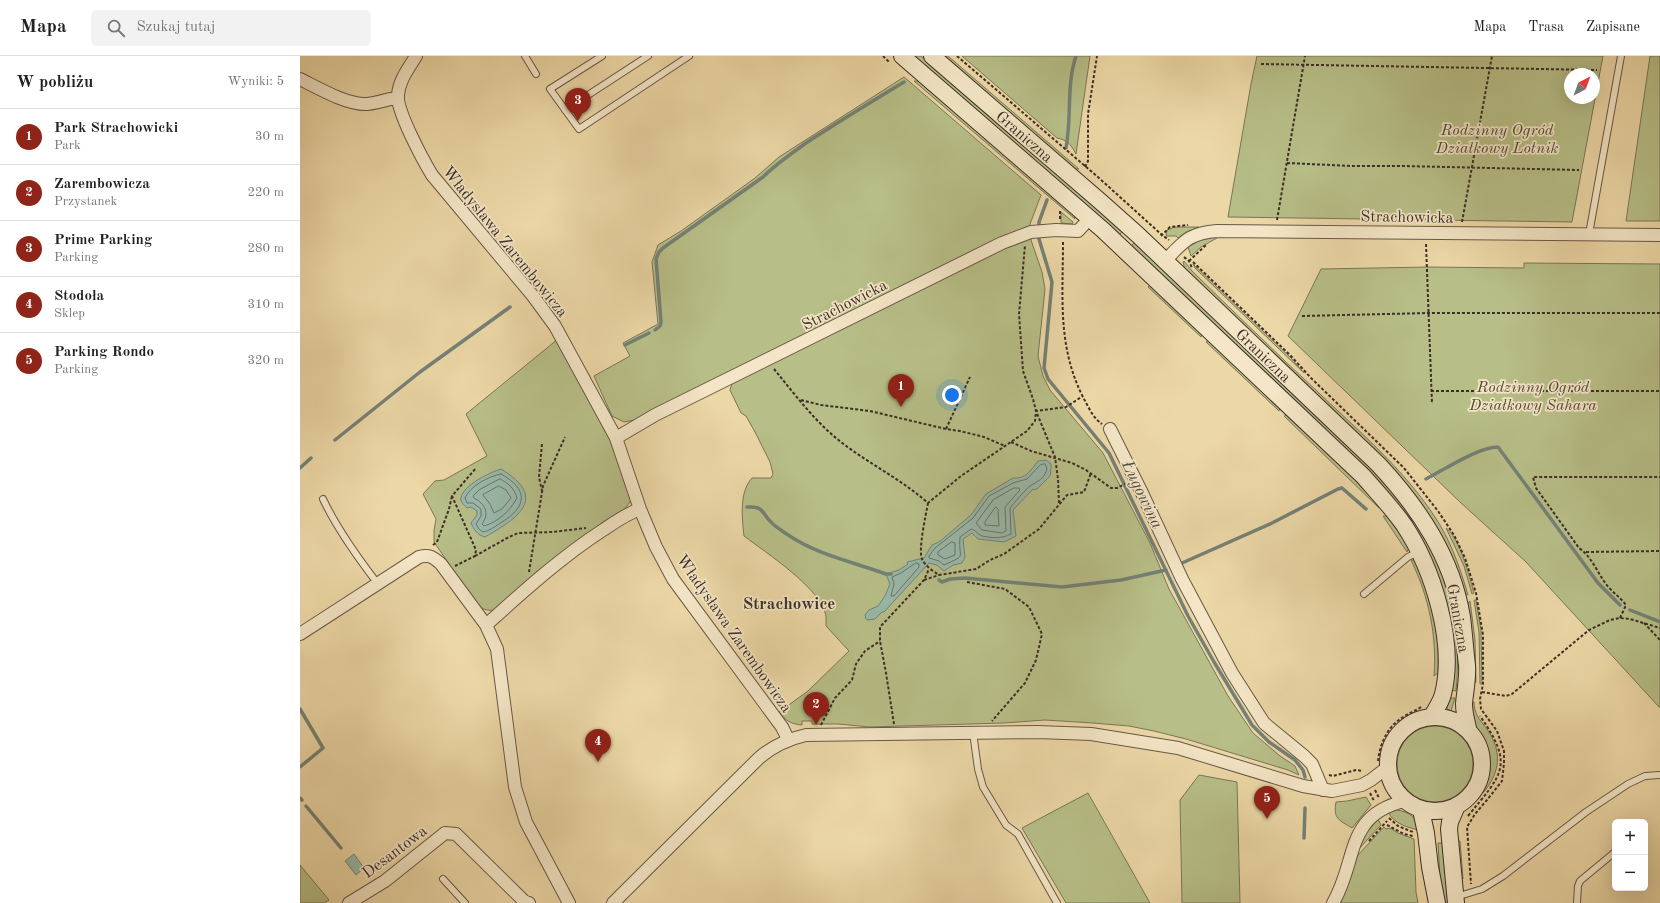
<!DOCTYPE html>
<html lang="pl">
<head>
<meta charset="utf-8">
<style>
	:root { --surface:#fff; --page:#f2f2f2; --text:#222; --muted:#767676; --line:#e0e0e0; --accent:#8f2418 }
	body { margin:0; font-family:"Old Standard TT",serif; background:var(--page); color:var(--text) }
	.controls { position:absolute; right:12px; bottom:12px; display:grid; overflow:hidden; border-radius:6px; box-shadow:0 4px 16px #0002 }
	.controls button { width:36px; height:36px; display:grid; place-items:center; padding:0; border:0; border-bottom:1px solid var(--line); background:var(--surface); color:var(--text); font:20px sans-serif }
	.compass { position:absolute; left:1264px; top:12px; width:36px; height:36px; border-radius:50%; background:var(--surface); box-shadow:0 4px 16px #0002; rotate:41deg }
	.you { position:absolute; left:652px; top:339px; width:14px; height:14px; margin:-10px; border:3px solid #fff; border-radius:50%; background:#1a73e8; box-shadow:0 0 0 6px #1a73e833 }
	.badge { display:grid; place-items:center; width:26px; height:26px; border-radius:50%; background:var(--accent); color:#fff; font-size:13px; font-weight:700 }
	.pin { position:absolute; translate:-50% -33px; filter:drop-shadow(0 1px 2px #0008) }
	.pin::after { content:''; position:absolute; top:21px; width:14px; height:12px; background:inherit; clip-path:polygon(0 0,100% 0,50% 100%) }
	.list { margin:0; padding:0; list-style:none }
	h2 { display:flex; justify-content:space-between; align-items:center; height:52px; margin:0; padding:0 16px; font-size:17px }
	h2 small { font-size:13px; font-weight:400; color:var(--muted) }
	.list li { display:grid; grid-template-columns:26px 1fr auto; gap:12px; align-items:center; box-sizing:border-box; height:56px; padding:0 16px; border-top:1px solid var(--line) }
	.list b { display:block; font-size:15px; white-space:nowrap }
	.list p { margin:0; font-size:13px; white-space:nowrap; color:var(--muted) }
	.list em { font-size:13px; font-style:normal; color:var(--muted) }
	.icon { flex:none; width:22px; height:22px; fill:none; stroke:currentColor; stroke-width:2; stroke-linecap:round; stroke-linejoin:round }
	.map { position:relative; flex:none; width:1360px; height:847px; overflow:hidden }
	header { display:flex; align-items:center; gap:24px; box-sizing:border-box; height:56px; padding:0 20px; background:var(--surface); border-bottom:1px solid var(--line) }
	header strong { font-size:19px }
	nav { display:flex; gap:22px; margin-inline-start:auto; font-size:14px }
	.search { width:280px; height:36px; background:var(--page); display:flex; align-items:center; gap:10px; box-sizing:border-box; padding:0 14px; border-radius:6px; color:var(--muted); font-size:15px }
	main { display:flex }
	aside { flex:1; background:var(--surface) }
	.map>svg:first-child { display:block }
	.green { fill:#b7be87; stroke:#7a7657; fill-rule:evenodd }
	.water { fill:#99b9aa; stroke:#748176 }
	.lines { fill:none; stroke-linecap:round; stroke-linejoin:round }
	.shore { stroke:#6b7368; stroke-width:1 }
	.stream { stroke:#748176; stroke-width:3.5 }
	.service-casing { stroke:#695847; stroke-width:8 }
	.minor-casing { stroke:#695847; stroke-width:14 }
	.secondary-casing { stroke:#3d2d27; stroke-width:18 }
	.path { stroke:#3d2d27; stroke-width:2; stroke-dasharray:3 2; stroke-linecap:butt }
	.service { stroke:#f3e5c5; stroke-width:6 }
	.minor { stroke:#f3e5c5; stroke-width:12 }
	.secondary { stroke:#f3e5c5; stroke-width:16 }
	.labels { text-anchor:middle; stroke-width:3.5; stroke-linejoin:round; paint-order:stroke }
	.park-label { font-size:16px; font-style:italic; fill:#554a3a; stroke:#f3e5c5 }
	.street-label { font-size:16px; fill:#3d2d27; stroke:#f3e5c5 }
	.water-label { font-size:17px; font-style:italic; fill:#4f4941; stroke:#f3e5c5 }
	.neighbourhood-label { font-size:17px; font-weight:bold; fill:#3d2d27; stroke:#f3e5c5 }
</style>
</head>
<body>
<header>
<strong>Mapa</strong>
<div class="search"><svg class="icon" aria-label="search" viewBox="0 0 24 24"><circle cx="10" cy="10" r="6"/><path d="M15 15l6 6"/></svg>Szukaj tutaj</div>
<nav><a>Mapa</a><a>Trasa</a><a>Zapisane</a></nav>
</header>
<main>
<aside>
<h2>W pobliżu<small>Wyniki: 5</small></h2>
<ul class="list">
<li><span class="badge">1</span><div><b>Park Strachowicki</b><p>Park</p></div><em>30 m</em></li>
<li><span class="badge">2</span><div><b>Zarembowicza</b><p>Przystanek</p></div><em>220 m</em></li>
<li><span class="badge">3</span><div><b>Prime Parking</b><p>Parking</p></div><em>280 m</em></li>
<li><span class="badge">4</span><div><b>Stodoła</b><p>Sklep</p></div><em>310 m</em></li>
<li><span class="badge">5</span><div><b>Parking Rondo</b><p>Parking</p></div><em>320 m</em></li>
</ul>
</aside>
<div class="map">
<svg width="1360" height="847" viewBox="0 0 1360 847">
	<rect width="100%" height="100%" fill="#ecd7a6"/>
	<filter id="stains"><feTurbulence type="fractalNoise" baseFrequency=".005" numOctaves="4"/><feColorMatrix values="0 0 0 0 .2 0 0 0 0 .09 0 0 0 0 .02 0 0 0 .5 -.17"/></filter>
	<radialGradient id="worn" r=".72"><stop offset=".6" stop-color="#630" stop-opacity="0"/><stop offset="1" stop-color="#630" stop-opacity=".3"/></radialGradient>
	<path class="green" d="M612 0H621L823 175 819 179Z
		M642 0H648L779 113H774Z
		M662 0H790L776 98C771 89 768 84 757 82Z
		M957 0H1303L1272 166 928 161 951 28ZM1270 18H1294V42H1270Z
		M1350 0H1360V165H1326Z
		M604 21 741 139 730 168 731 184 742 216 745 233 738 300 743 320 750 334 803 397 850 487 869 533 928 640 953 677 980 700 995 710 999 719 988 714 886 683 854 675 829 670 793 667 745 664 704 667 569 671 538 668H512V665H502V669C491 668 486 665 479 656L508 635 549 595 526 570C526 567 526 563 526 560 522 533 465 496 444 480 442 462 439 436 452 422H471L473 418 470 406 455 376 446 360 441 357 430 334 433 324 426 318 370 345 335 364 324 366 312 360 294 320 330 300 323 287 358 268 352 206 358 189 381 175 455 122 479 101Z
		M614 25H620L773 157 775 163Z
		M761 156 773 166 772 168 761 167Z
		M875 171H899L886 176 878 182 876 180H866L867 174Z
		M916 181 917 182 901 191 891 200 888 191 901 184Z
		M835 186 1070 411C1133 478 1165 540 1156 635L1150 634 1124 491 831 190Z
		M884 205 892 215C934 256 976 297 1019 337 1062 378 1109 418 1140 469 1153 491 1161 515 1168 539L1163 537 1141 479 1116 441 885 213 883 206Z
		M1224 207 1360 208V652L1226 506 1161 447 988 280 1021 213 1128 211 1224 212Z
		M893 208 991 302 1004 317 895 212Z
		M851 228 902 276 901 281 848 231Z
		M258 283 316 395 332 443 324 454 203 552C192 555 186 556 177 549L134 486V474L136 463 123 438 135 425 144 424 187 400 166 358Z
		M910 285 980 351 979 355 906 286Z
		M988 359 1055 424 1079 450V452L984 360Z
		M1083 460H1087L1109 491 1107 496Z
		M1146 472C1159 480 1170 522 1174 537L1172 538 1164 510Z
		M1111 504H1115C1120 518 1127 532 1131 547 1137 570 1139 594 1138 617L1134 620C1137 580 1129 541 1111 504Z
		M1174 544H1176L1181 574 1182 628H1180L1179 576Z
		M1170 545 1175 584 1176 626 1174 627 1166 550Z
		M1149 642H1155L1151 655 1147 653Z
		M1169 645 1174 646C1174 658 1180 664 1187 673 1203 696 1200 717 1183 737L1189 719 1190 701 1183 681 1173 668Z
		M1097 708a38 38 0 1 1 76 0a38 38 0 1 1-76 0Z
		M899 719 937 726 940 847H882L880 744Z
		M788 737 850 847H766L722 772Z
		M1066 741 1071 749 1052 772C1039 764 1033 763 1036 746L1047 745Z
		M1097 754C1111 756 1117 763 1121 775 1108 771 1095 769 1088 756Z
		M1078 763 1081 769 1057 795 1064 780Z
		M1084 771 1086 773 1090 772 1098 777 1114 783 1116 836 1118 847H1040L1058 799Z
		M1157 785H1160L1163 823 1159 820Z
		M1138 787H1143L1149 847H1144L1140 822Z
		M0 809 29 844 24 847H0Z"/>
	<path class="water" d="M746 404 751 408V412L750 420 737 433 732 434 713 454 716 480 704 486 678 483 672 477 663 483 665 501 662 507 653 509 644 515 637 509 629 507 584 556H582L575 563 568 564 566 563 565 559 569 554 578 550 585 540 590 528 586 518 599 514 608 508 607 506 624 502 632 489 639 486 671 459 686 438 713 422C725 424 732 413 738 405Z
		M201 413C249 442 218 462 185 481 177 479 174 473 171 467L177 459V455L171 451 167 452C164 449 160 446 161 442 163 429 191 416 201 413Z
		M54 798 64 812 56 819 45 805Z"/>
	<g class="lines">
		<path class="shore" d="M745 408 747 412C745 423 738 425 730 430 726 433 713 448 710 452L711 478C702 483 691 482 682 480 677 478 676 474 671 473L660 481C658 504 668 498 644 509L639 505 629 502V500L635 492 673 462 689 440 713 427 727 423 740 409Z
			M201 418C228 433 228 450 202 466 196 470 189 475 183 476L179 473 176 468 181 460V453L173 447H167L165 442C170 430 189 420 201 418Z
			M200 423C208 427 215 433 217 442 210 455 198 466 184 470L182 468C190 457 185 448 174 442L173 440 179 434Z
			M199 430 206 434 211 442 202 453 194 457 190 448 183 439Z
			M714 432H719L720 434 705 451 706 475 702 477 682 474 676 467 693 444Z
			M696 451 698 453 699 470 685 469V466Z
			M652 486 655 487V499L645 503 638 499V496Z
			M616 507 619 508V511L594 540H591L594 528 592 521 601 517Z"/>
		<path class="stream" d="M766 92C772 61 766 30 776 0
			M747 144 739 166V183L752 226 744 312 748 323 809 397 888 560 914 606 952 669 969 686 995 704 1003 714 1005 721
			M355 274 360 270 361 266 356 203 359 196 363 192 463 121C476 108 491 98 506 87 538 66 571 46 604 26
			M325 289 349 277
			M35 384 120 316 210 251
			M0 412 11 402
			M1126 423C1144 414 1178 391 1198 391L1298 527 1320 549
			M447 451C464 450 461 456 471 466 475 471 483 475 488 479 518 499 553 506 586 518H591
			M882 507 972 467 1038 433 1042 432 1066 453
			M639 524 642 526 650 523 665 522 762 531 821 524 866 514
			M1330 554 1360 566
			M0 653 23 692 0 711
			M0 742 2 744
			M6 750 41 792
			M1004 782 1005 752"/>
		<g class="service-casing">
			<path id="service" d="M225 0 236 18
				M302 0 250 33 279 73 389 0
				M265 54 348 0
				M1289 178 1321 0
				M23 443C37 473 58 502 78 528
				M1064 538 1108 501 1118 496
				M673 676 678 713 683 731 706 769 718 778 757 847
				M143 823 165 847
				M1156 841 1182 833 1203 820 1286 756 1328 728 1345 720 1360 719
				M1277 847 1278 830 1280 825 1315 796"/>
		</g>
		<g class="minor-casing">
			<path id="minor" d="M116 0C109 12 99 24 98 39 96 54 123 104 132 119L233 240 255 270 316 382 340 453 356 491 373 523 482 671 488 683
				M0 23C18 32 47 49 67 48 77 47 87 44 97 41
				M865 205C883 186 889 177 917 175L1360 179
				M810 373 842 437 882 523 932 617 964 667 1004 700 1012 708 1023 734
				M316 382 355 359 702 187 731 176 756 174 778 175 790 162
				M186 569C223 536 260 502 303 474 315 466 326 458 340 453
				M0 578 119 501C129 498 133 501 141 508L186 569 197 593 215 731 226 766 269 847
				M49 847 85 825 145 777 156 778 224 845 229 847
				M313 847 459 702C473 690 488 683 506 679L738 676 791 678 878 692 1003 730 1032 735 1062 729 1071 724 1088 711
				M1033 847C1058 805 1044 759 1105 745"/>
		</g>
		<g class="secondary-casing">
			<path id="secondary" d="M602 0 803 174 1063 420C1077 436 1092 452 1104 469 1133 513 1156 586 1143 638 1141 646 1136 653 1132 660
				M632 0 801 146 838 179 1078 408C1119 452 1152 501 1162 561 1164 577 1165 593 1167 609 1168 623 1165 635 1164 648 1164 656 1166 664 1168 672
				M1088 708a47 47 0 1 1 94 0a47 47 0 1 1-94 0Z
				M1156 752 1150 766 1149 773 1156 847
				M1121 754 1126 777 1130 811 1137 847"/>
		</g>
		<path class="path" d="M583 0 589 6
			M657 0 799 122 862 179 869 184
			M961 8 1297 14
			M987 107 1052 110H1103L1279 114
			M785 111 788 105V58L797 0
			M760 163V154
			M977 164 1005 0
			M1162 166 1192 0
			M861 180 870 171 888 169
			M763 186C763 242 757 291 784 343 789 352 793 362 802 368
			M1126 188 1132 348
			M884 201 889 205 892 212
			M889 205 907 188
			M893 206 991 300 1010 321 1104 412 1138 455 1154 479 1165 502 1176 537 1183 579V628L1180 643 1181 653 1197 675 1204 695V707L1202 725 1187 744 1175 758 1167 771 1171 828
			M1002 260 1129 257H1360
			M474 313C493 336 512 362 536 382 565 406 600 422 628 447L661 420 727 375 735 365 736 355 733 343 723 315 719 258 725 189
			M1131 335H1360
			M501 344 521 349 570 355 646 373 660 375 684 381 705 390
			M646 373 670 321
			M711 386 731 395 772 407 786 414 811 432H817L825 428
			M242 388 239 421 242 435
			M628 447C626 458 618 494 622 503 625 510 633 515 639 519L676 513 690 504 704 498 739 473 767 439 784 436 791 417
			M759 447 758 423 755 401 736 355 766 351 783 340
			M133 489 137 486 149 453 152 440
			M1286 496 1360 495
			M175 500 209 481 218 477 252 476 286 472
			M155 510 175 500 176 494 152 440 176 412
			M229 516 243 430 265 381
			M624 524 639 519
			M667 526 705 533 729 551 742 578 736 604 725 627 692 665
			M1320 562 1326 549C1320 541 1312 536 1306 528 1297 516 1292 501 1279 492L1236 432 1233 421H1360
			M1344 567 1360 584
			M1182 636 1206 640 1212 638 1289 574 1310 564 1320 562 1330 563 1360 572
			M594 668 586 617 580 585V571L624 524 629 513
			M521 669 535 642 552 624 556 608 565 595 580 585
			M1078 705C1080 687 1088 669 1105 660 1110 656 1116 655 1121 651
			M1029 719 1033 720 1056 714 1063 715
			M1075 734 1079 742
			M1070 737 1074 745
			M1168 760C1202 718 1215 710 1180 660
			M1089 762 1098 770 1113 776
			M1087 769 1104 778 1113 780
			M1069 785 1087 765"/>
		<use href="#service" class="service"/>
		<use href="#minor" class="minor"/>
		<use href="#secondary" class="secondary"/>
	</g>
	<g class="labels">
		<g class="park-label">
			<text x="1197" y="79">Rodzinny Ogród<tspan x="1197" dy="18">Działkowy Lotnik</tspan></text>
			<text x="1233" y="336">Rodzinny Ogród<tspan x="1233" dy="18">Działkowy Sahara</tspan></text>
		</g>
		<g class="street-label">
			<text transform="translate(725 80) rotate(41)" y="6">Graniczna</text>
			<text transform="translate(1107 160) rotate(1)" y="6">Strachowicka</text>
			<text transform="translate(206 185) rotate(51)" y="6">Władysława Zarembowicza</text>
			<text transform="translate(544 248) rotate(-27)" y="6">Strachowicka</text>
			<text transform="translate(964 299) rotate(44)" y="6">Graniczna</text>
			<text transform="translate(1159 562) rotate(80)" y="6">Graniczna</text>
			<text transform="translate(435 577) rotate(55)" y="6">Władysława Zarembowicza</text>
			<text transform="translate(94 795) rotate(-37)" y="6">Desantowa</text>
		</g>
		<g class="water-label">
			<text transform="translate(843 438) rotate(64)" y="6">Ługowina</text>
		</g>
		<g class="neighbourhood-label">
			<text x="489" y="553">Strachowice</text>
		</g>
	</g>
	<rect width="100%" height="100%" filter="url(#stains)"/>
	<rect width="100%" height="100%" fill="url(#worn)"/>
</svg>
<div class="controls">
<button>+</button>
<button>−</button>
</div>
<svg class="compass" viewBox="-18 -18 36 36"><path d="M0-13l5 13h-10z" fill="#e53935"/><path d="M0 13l5-13h-10z" fill="#767676"/></svg>
<div class="you"></div>
<div class="pin badge" style="left:601px;top:351px">1</div>
<div class="pin badge" style="left:516px;top:669px">2</div>
<div class="pin badge" style="left:278px;top:65px">3</div>
<div class="pin badge" style="left:298px;top:706px">4</div>
<div class="pin badge" style="left:967px;top:763px">5</div>
</div>
</main>
</body>
</html>
